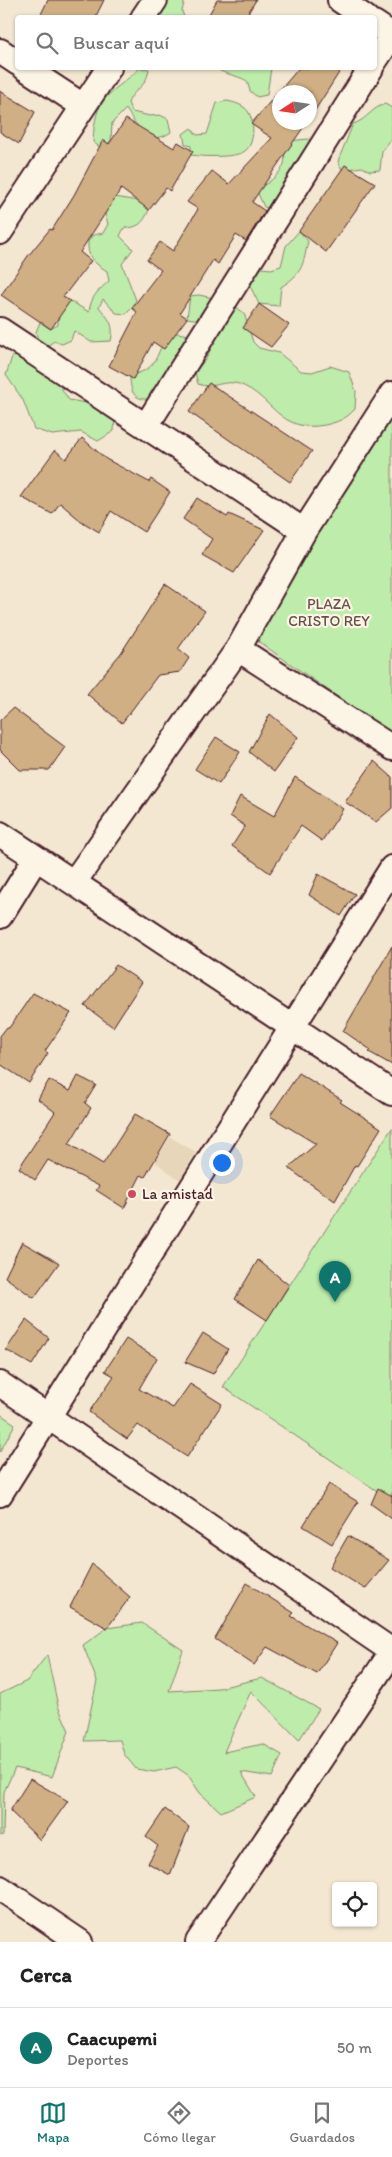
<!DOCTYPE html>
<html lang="es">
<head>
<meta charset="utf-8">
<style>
	:root { --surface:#fff; --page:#f6f6f6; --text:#222; --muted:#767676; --line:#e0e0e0; --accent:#0f766e }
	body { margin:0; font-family:Itim,sans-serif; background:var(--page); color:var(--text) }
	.controls { position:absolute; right:15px; bottom:15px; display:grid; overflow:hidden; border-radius:5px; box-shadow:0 1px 4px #0004 }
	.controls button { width:45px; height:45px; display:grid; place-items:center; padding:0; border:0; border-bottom:1px solid var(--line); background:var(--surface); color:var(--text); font:25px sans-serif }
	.compass { position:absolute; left:272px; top:85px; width:45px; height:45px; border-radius:50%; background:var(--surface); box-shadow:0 1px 4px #0004; rotate:258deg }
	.you { position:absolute; left:221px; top:1162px; width:18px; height:18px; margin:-12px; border:4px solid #fff; border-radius:50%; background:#1a73e8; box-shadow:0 0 0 8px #1a73e833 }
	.badge { display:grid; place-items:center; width:32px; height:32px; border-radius:50%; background:var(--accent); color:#fff; font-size:16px; font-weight:700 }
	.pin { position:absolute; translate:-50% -41px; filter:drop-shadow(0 1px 2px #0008) }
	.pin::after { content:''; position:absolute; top:26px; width:18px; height:15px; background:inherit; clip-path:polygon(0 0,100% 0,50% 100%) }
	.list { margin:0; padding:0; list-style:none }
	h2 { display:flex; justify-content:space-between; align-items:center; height:65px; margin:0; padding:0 20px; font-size:21px }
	h2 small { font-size:16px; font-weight:400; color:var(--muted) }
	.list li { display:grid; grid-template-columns:32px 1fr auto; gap:15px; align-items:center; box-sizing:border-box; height:80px; padding:0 20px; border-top:1px solid var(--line) }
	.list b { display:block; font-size:19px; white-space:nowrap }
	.list p { margin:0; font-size:16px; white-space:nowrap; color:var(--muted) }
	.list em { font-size:16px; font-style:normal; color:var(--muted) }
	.icon { flex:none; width:28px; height:28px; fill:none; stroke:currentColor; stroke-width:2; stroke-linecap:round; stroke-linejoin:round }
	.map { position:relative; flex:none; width:392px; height:1942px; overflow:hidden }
	.search { position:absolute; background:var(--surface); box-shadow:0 1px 4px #0004; left:15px; right:15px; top:15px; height:55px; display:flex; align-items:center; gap:12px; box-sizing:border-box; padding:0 18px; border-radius:5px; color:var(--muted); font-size:19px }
	.sheet { height:145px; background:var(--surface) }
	nav { display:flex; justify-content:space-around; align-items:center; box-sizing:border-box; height:70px; border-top:1px solid var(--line); background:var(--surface); font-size:14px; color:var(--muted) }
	nav a { display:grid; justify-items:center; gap:2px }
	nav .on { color:var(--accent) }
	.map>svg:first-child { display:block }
	.built { fill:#e8d6ba }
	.green { fill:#bdecab; stroke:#84866b }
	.building { fill:#cfaf83; stroke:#4a1f2b }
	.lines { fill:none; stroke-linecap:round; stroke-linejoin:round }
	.minor-casing { stroke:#4a1f2b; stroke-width:28 }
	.minor { stroke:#fcf5e5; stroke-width:24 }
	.poi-dot { fill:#d1495b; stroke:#fcf5e5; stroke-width:2 }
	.labels { text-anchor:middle; stroke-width:4.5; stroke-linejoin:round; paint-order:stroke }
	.park-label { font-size:15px; fill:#67524b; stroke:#fcf5e5 }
	.poi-label { font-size:15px; fill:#4a1f2b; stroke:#fcf5e5; text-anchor:start }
</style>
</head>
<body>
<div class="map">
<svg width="392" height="1942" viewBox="0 0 392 1942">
	<rect width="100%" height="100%" fill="#f3e7d1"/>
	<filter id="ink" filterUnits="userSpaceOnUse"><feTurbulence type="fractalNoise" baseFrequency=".02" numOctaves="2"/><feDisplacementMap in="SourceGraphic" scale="10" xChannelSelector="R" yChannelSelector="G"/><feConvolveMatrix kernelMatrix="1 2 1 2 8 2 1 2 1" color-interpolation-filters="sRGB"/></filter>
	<g filter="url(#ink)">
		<path class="built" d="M170 1137 196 1152 180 1180 155 1162Z"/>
		<path class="green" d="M163 0H185L182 11 184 17 150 18Z
			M140 68 149 69C146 90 134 87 128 103L132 112 150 116 160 115 168 119 171 132C150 148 136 125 126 109L112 123 111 141 101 148 93 142C95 94 109 97 140 68Z
			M215 68H271L267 95 257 97 250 91 247 81C235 74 228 76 215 68Z
			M227 101C233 102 240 104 245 108 255 116 256 143 245 151 236 158 203 157 191 155V146L185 144 183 134 191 128 197 135 207 134 217 103Z
			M385 104 392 108V138L382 151 380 170 370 171 362 167 342 170 338 161 353 124C367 120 371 108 385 104Z
			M308 139 318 142C314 167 317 192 291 203 280 208 275 210 264 207L256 189V179L264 185C271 181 281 173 284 164 286 154 282 151 289 141Z
			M110 196 143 202 149 210C143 223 139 228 124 228L120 236 133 249 122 264 136 300 132 308 126 314 116 313 103 299 99 307C109 319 115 325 111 341L91 342 74 331 71 340 62 344 54 341 46 347 38 342 36 332 40 322 50 329 58 325V315L70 301 89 312C91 296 98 291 109 281L107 271C93 262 87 258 88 241L93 235 103 233 108 224 105 214Z
			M299 231 308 241C303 265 303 273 281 287L279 306 259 304 251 288 252 267 271 269 281 266 286 246Z
			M199 295 228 301 244 313 253 342 259 348 279 353 301 371 312 372 330 366 349 372 356 391 355 409C346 419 338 422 325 425 278 434 273 396 239 384 224 379 213 390 198 384L195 372 206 359 215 339 206 321 187 318 190 296Z
			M178 333 188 335 191 344 161 398C139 401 130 400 130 375 161 369 153 355 169 334Z
			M32 354 41 358 69 400 98 405 115 414 114 431 98 441 81 432 52 435 34 429 23 400 6 375 12 357Z
			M392 398V735L242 630Z
			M392 1128V1501L223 1387Z
			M0 1414 15 1424 0 1452Z
			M142 1623 183 1650 169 1691 219 1688 262 1678 319 1709 299 1740 251 1691 224 1752 263 1744 282 1755 272 1777 241 1772 256 1797 221 1812 200 1793 188 1775 176 1767 154 1772 136 1769 124 1754 120 1740 84 1741 97 1681 83 1645 107 1628Z
			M47 1655 58 1706 69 1731 52 1777 15 1768 4 1792 3 1835 0 1836V1694L27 1681Z"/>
		<path class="building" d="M48 0H104L95 18H39Z
			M217 0H256L245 18H207Z
			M299 68H342L310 118V92H280V122H307L252 202 265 211 246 241 236 235 218 264 213 260 180 313 187 318 164 349 153 342 133 379 109 366 137 312 132 308 161 270 147 260 160 242 173 251 198 209 187 202 212 171 229 184 272 138 251 124Z
			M0 91 35 112 19 144 0 132Z
			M126 119 174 148 178 142 193 151 170 191 166 188 149 210 121 189 80 252 91 261 63 297 70 301 51 329 1 295 28 256 50 229 52 230 74 195 103 140 109 144Z
			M345 165 375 183 326 252 299 231Z
			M259 304 289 325 271 347 243 328Z
			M209 383 312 451 290 482 189 412Z
			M82 438 106 459 149 482 151 479 170 492 144 532 111 511 99 532 81 521 60 503 52 514 21 497 55 450 66 459Z
			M197 498 227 517 229 514 264 530 234 573 202 555 212 539 183 519Z
			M165 584 205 611 178 649 189 658 180 672 158 675 122 723 87 694 121 653Z
			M13 708 65 747 49 770H20L0 750V720Z
			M270 714 298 737 274 772 249 752Z
			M216 737 240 752 219 784 195 769Z
			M374 761 392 777V808L376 822 345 802Z
			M295 777 343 809 322 841 301 826 270 873 232 846 245 826 230 816 240 796 274 816Z
			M318 874 355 894 341 916 309 895Z
			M392 946V1065L369 1052 371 1050 343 1031Z
			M116 965 142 982 113 1027 85 1006Z
			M33 993 71 1013 45 1051 48 1053 29 1083 0 1064V1036L7 1027 9 1028Z
			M299 1073 342 1100 340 1102 381 1128 357 1166 355 1165 335 1201 288 1168 316 1144 270 1116Z
			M78 1076 96 1085 85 1103 91 1108 69 1144 103 1164 135 1114 170 1134 145 1177 141 1175 124 1208 96 1190 99 1186 48 1160 35 1180 19 1168 55 1112 38 1099 49 1080 70 1091Z
			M22 1242 59 1263 34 1298 5 1277Z
			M258 1260 289 1285 267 1320 235 1299Z
			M26 1320 49 1338 32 1365 6 1350Z
			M203 1333 228 1349 213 1374 185 1362Z
			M126 1339 157 1358 139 1389 173 1408 190 1384 222 1404 187 1457 138 1425 127 1439 89 1412 114 1376 105 1371Z
			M329 1484 358 1502 332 1544 303 1526Z
			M378 1488 392 1496V1519L371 1504Z
			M348 1536 389 1560 365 1589 330 1567Z
			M92 1564 130 1597 107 1628 70 1607Z
			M247 1583 294 1613 291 1616 337 1643 317 1674 267 1647 254 1665 215 1639Z
			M30 1779 68 1801 40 1840 10 1811Z
			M165 1809 189 1827 170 1875 148 1863 158 1846 146 1837Z"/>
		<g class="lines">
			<g class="minor-casing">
				<path id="minor" d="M340 0 366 18
					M143 18 155 0
					M374 23 392 35 374 62
					M0 51 18 63
					M25 68 83 106
					M0 232 109 68
					M0 330 304 531
					M146 426 371 68
					M238 649 392 748
					M0 834 392 1093
					M74 882 238 649 304 531 392 394
					M0 916 36 858
					M0 1384 392 1651
					M0 1494 392 868
					M0 1888 80 1942
					M198 1942 392 1652"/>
			</g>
			<use href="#minor" class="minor"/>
		</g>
	</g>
	<circle class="poi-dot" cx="132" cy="1194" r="5"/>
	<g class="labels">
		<g class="park-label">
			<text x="329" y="609">PLAZA<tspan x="329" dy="17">CRISTO REY</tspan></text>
		</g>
		<g class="poi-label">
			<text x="142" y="1199">La amistad</text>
		</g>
	</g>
</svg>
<div class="controls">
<button><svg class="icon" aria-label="locate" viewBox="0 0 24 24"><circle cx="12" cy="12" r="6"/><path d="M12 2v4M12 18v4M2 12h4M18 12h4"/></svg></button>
</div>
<svg class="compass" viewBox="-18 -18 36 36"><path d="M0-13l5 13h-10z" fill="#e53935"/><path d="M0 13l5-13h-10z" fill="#767676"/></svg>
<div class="you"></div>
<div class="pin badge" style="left:335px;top:1302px">A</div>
<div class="search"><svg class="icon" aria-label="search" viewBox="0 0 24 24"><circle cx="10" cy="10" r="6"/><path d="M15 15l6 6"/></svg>Buscar aquí</div>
</div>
<section class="sheet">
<h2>Cerca<small></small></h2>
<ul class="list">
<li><span class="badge">A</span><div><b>Caacupemi</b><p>Deportes</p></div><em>50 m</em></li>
</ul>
</section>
<nav>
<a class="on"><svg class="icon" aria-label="map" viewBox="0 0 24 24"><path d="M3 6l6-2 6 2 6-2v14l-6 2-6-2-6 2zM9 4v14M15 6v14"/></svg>Mapa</a>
<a><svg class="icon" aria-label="directions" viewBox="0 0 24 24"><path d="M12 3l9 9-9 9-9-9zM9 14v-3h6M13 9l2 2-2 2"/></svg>Cómo llegar</a>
<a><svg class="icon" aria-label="saved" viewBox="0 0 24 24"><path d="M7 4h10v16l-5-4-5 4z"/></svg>Guardados</a>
</nav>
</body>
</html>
